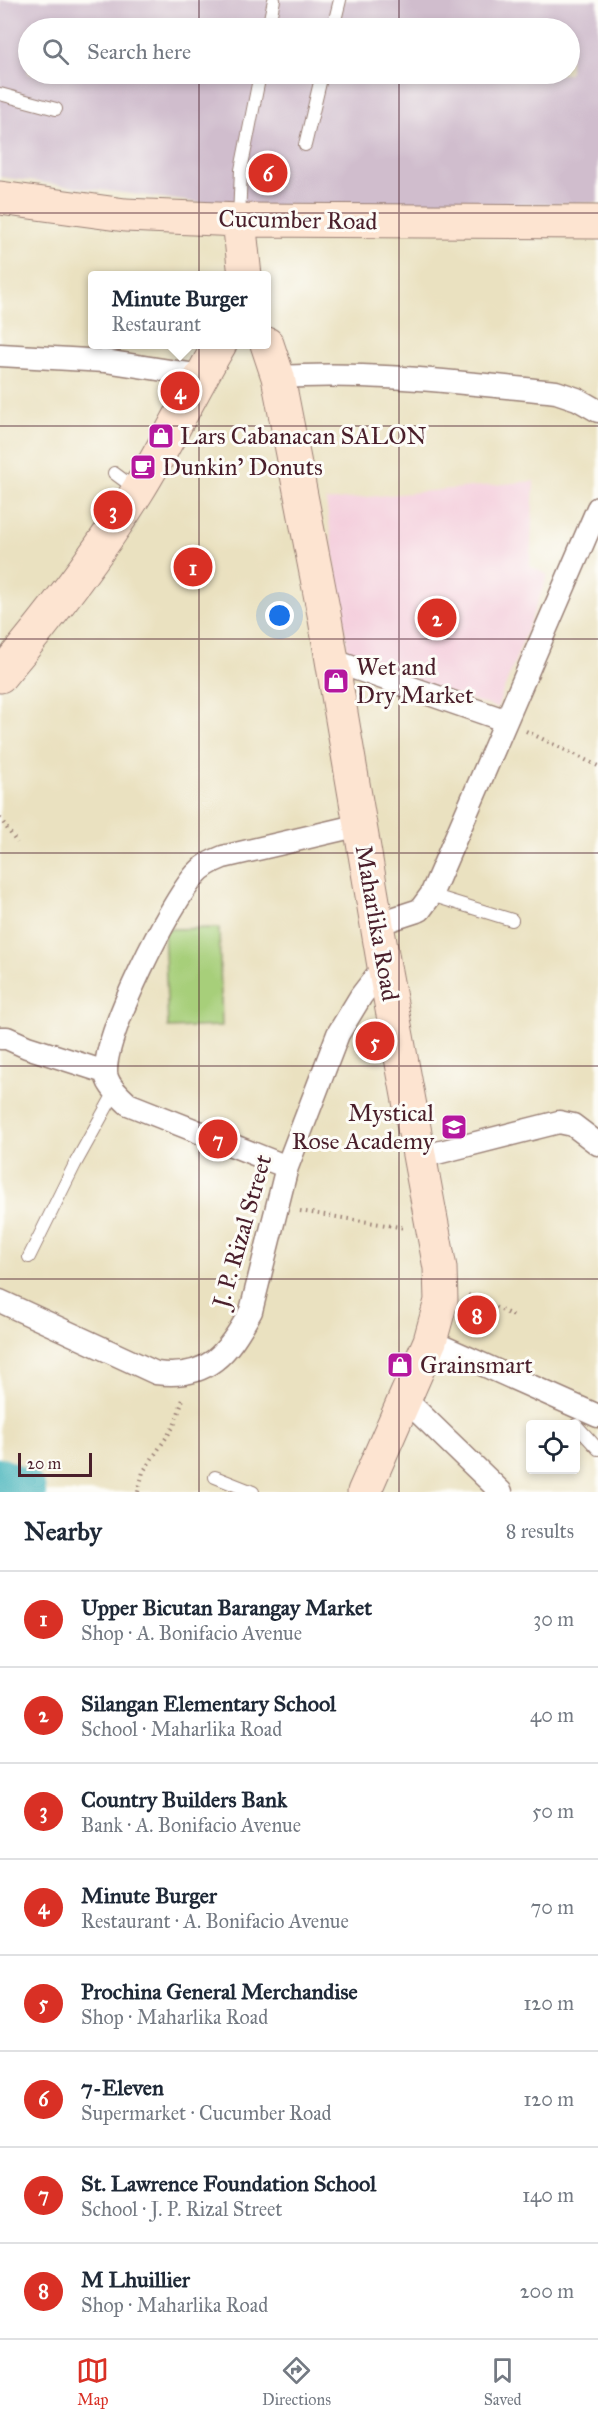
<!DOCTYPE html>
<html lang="en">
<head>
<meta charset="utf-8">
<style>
	:root { --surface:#fff; --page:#f6f6f7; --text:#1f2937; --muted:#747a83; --line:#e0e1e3; --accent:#d93025 }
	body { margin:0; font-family:"IM FELL Great Primer",serif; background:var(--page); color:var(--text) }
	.controls { position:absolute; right:18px; bottom:18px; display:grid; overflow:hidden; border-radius:6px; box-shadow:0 3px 9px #0003 }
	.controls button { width:54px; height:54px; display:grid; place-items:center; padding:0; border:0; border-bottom:2px solid var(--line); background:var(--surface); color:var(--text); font:30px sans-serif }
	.scale { position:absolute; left:18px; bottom:15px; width:74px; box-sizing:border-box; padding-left:6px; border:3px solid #4a1f2b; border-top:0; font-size:16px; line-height:21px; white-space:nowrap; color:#4a1f2b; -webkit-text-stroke:4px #fdfcf7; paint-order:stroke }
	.you { position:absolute; left:280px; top:616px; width:21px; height:21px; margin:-15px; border:4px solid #fff; border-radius:50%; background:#1a73e8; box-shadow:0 0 0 9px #1a73e833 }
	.badge { display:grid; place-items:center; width:39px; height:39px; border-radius:50%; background:var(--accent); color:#fff; font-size:20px; font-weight:700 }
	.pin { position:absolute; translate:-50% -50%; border:3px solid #fff; box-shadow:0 2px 6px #0006 }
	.popup { position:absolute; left:88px; top:271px; width:183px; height:78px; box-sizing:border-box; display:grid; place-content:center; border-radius:6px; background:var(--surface); filter:drop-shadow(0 2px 4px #0005); font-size:20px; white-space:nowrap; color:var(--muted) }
	.popup b { font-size:22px; color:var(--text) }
	.popup::after { content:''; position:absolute; left:50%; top:100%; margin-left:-12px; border:12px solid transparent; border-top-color:var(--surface) }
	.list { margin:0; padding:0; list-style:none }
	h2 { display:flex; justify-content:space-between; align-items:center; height:78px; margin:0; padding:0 24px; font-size:26px }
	h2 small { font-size:20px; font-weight:400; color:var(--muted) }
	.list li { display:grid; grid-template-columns:39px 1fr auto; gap:18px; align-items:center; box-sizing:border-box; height:96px; padding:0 24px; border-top:2px solid var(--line) }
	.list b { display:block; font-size:22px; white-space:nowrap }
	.list p { margin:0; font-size:20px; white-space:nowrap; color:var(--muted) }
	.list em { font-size:20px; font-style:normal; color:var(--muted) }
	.icon { flex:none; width:33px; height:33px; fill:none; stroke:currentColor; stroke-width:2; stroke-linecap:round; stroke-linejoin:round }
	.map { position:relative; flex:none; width:598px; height:1492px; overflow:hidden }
	.search { position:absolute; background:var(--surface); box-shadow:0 3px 9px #0003; left:18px; right:18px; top:18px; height:66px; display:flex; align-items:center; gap:15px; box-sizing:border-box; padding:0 21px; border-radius:33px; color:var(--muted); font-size:22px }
	.sheet { height:846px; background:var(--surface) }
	nav { display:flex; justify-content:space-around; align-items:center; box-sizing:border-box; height:84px; border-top:2px solid var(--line); background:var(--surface); font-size:16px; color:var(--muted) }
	nav a { display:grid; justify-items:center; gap:3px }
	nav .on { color:var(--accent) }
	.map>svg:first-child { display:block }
	.built { fill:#f4cfdd }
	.industrial { fill:#d0bdcd; fill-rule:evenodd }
	.green { fill:#a7cf7a; stroke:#787752; stroke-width:1.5 }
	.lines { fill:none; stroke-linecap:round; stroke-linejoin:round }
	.river { stroke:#44b4bb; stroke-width:44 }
	.lane-casing { stroke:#9a8076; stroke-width:14 }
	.street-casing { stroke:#9a8076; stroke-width:25 }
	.secondary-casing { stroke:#9a8076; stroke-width:35 }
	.path { stroke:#9a8076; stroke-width:4; stroke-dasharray:1.5 4.5; stroke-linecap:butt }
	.lane { stroke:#fff; stroke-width:12 }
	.street { stroke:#fff; stroke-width:22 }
	.secondary { stroke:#fde4d1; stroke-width:33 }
	.grid { fill:none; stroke:#4a1f2b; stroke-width:1.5; stroke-opacity:0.55 }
	.labels { text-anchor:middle; stroke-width:6; stroke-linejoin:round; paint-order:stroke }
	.street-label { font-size:24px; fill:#4a1f2b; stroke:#fdfcf7 }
	.poi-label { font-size:24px; fill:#4a1f2b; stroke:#fdfcf7; text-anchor:start }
</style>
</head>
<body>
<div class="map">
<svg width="598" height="1492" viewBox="0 0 598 1492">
	<rect width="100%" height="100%" fill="#fdfcf7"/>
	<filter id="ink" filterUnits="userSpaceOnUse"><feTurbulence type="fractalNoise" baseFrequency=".0167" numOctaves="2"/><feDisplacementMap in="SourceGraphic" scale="12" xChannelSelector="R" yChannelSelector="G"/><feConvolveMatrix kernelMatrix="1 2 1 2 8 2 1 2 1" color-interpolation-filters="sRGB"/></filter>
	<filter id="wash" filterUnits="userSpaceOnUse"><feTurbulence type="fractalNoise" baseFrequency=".008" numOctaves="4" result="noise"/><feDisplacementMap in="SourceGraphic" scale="24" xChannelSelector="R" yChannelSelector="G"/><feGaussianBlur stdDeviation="1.35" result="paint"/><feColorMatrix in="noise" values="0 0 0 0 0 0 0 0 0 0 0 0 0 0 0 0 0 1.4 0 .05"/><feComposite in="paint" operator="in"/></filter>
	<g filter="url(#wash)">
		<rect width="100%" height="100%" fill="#eae1c0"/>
		<path class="built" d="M534 481 530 566 548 575 497 708 349 661 326 501Z"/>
		<path class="industrial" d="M0 0H598V203L254 210 0 177ZM28 28H570V74H28Z"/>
		<path class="green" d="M219 928 222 1026 168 1028 164 929Z"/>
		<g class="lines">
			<path class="river" d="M0 1480 24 1491"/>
		</g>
	</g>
	<g filter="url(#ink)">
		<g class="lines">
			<g class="lane-casing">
				<path id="lane" d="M268 28 274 0
					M333 28 340 0
					M0 94 56 109
					M305 145 322 74
					M239 219 241 170 260 74
					M114 473 137 490
					M431 895 512 920
					M29 1257 75 1164 115 1092
					M576 1425 598 1449
					M215 1477 253 1492"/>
			</g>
			<g class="street-casing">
				<path id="street" d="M0 355 105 361 203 376
					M278 377C371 371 463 383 556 392L577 399 598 411
					M331 660 504 720
					M377 924 420 910 431 895 598 508
					M0 1038H7L27 1047 105 1072
					M421 1157 559 1122 573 1125 598 1144
					M287 1167 128 1104C119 1095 105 1084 106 1070 106 1030 169 905 196 874 204 865 213 861 223 857L360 825
					M0 1301 156 1373C208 1380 228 1353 251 1311L287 1167 338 1034 361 996 384 966
					M430 1341 598 1416
					M406 1400 501 1492"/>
			</g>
			<g class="secondary-casing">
				<path id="secondary" d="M0 198 125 215 239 220 598 222
					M239 220 245 276
					M267 344 278 377 325 619 384 966 440 1268 441 1301 430 1341 364 1492
					M0 676C49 618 96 557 137 492 167 444 191 393 220 344"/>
			</g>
			<path class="path" d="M526 731 598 766
				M0 818 17 843
				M300 1211 405 1228
				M468 1295 514 1316
				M138 1492 143 1472 174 1426 184 1396"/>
			<use href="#lane" class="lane"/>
			<use href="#street" class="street"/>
			<use href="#secondary" class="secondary"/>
		</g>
	</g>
	<path class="grid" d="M199 0V28M399 0V28M199 74V1492M399 74V1492M0 213H598M0 426H598M0 639H598M0 853H598M0 1066H598M0 1279H598"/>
	<defs>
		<g id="shop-square" transform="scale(1.35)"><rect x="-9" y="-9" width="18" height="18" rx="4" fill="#b5179e" stroke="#fdfcf7"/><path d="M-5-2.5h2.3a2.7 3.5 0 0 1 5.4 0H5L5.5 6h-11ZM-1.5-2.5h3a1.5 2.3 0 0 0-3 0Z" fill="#fff"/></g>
		<g id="cafe-square" transform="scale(1.35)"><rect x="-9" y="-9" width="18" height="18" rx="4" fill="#b5179e" stroke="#fdfcf7"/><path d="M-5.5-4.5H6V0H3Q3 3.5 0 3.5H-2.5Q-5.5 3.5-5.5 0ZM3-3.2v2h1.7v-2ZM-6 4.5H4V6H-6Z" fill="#fff"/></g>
		<g id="school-square" transform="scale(1.35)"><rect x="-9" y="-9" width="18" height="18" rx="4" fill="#b5179e" stroke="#fdfcf7"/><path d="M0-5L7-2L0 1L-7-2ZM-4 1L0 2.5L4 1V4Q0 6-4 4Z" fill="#fff"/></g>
	</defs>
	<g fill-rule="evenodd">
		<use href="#shop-square" x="161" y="436"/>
		<use href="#cafe-square" x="143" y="467"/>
		<use href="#shop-square" x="336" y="681"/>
		<use href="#school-square" x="454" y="1127"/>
		<use href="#shop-square" x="400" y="1365"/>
	</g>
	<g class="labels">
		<g class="street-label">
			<text transform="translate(298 220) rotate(1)" y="8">Cucumber Road</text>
			<text transform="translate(377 923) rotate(80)" y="8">Maharlika Road</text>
			<text transform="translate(242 1231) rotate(-74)" y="8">J. P. Rizal Street</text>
		</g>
		<g class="poi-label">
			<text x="180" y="444">Lars Cabanacan SALON</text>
			<text x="162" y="475">Dunkin' Donuts</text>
			<text x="356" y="675">Wet and<tspan x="356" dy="28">Dry Market</tspan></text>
			<text x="434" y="1121" text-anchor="end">Mystical<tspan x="434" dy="28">Rose Academy</tspan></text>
			<text x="420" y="1373">Grainsmart</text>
		</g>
	</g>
</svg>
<div class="controls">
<button><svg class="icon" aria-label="locate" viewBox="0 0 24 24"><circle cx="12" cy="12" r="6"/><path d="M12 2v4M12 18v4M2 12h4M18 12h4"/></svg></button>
</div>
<div class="scale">20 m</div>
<div class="you"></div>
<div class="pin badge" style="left:193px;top:567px">1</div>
<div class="pin badge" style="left:437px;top:618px">2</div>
<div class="pin badge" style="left:113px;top:510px">3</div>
<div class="pin badge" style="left:180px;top:391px">4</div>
<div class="popup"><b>Minute Burger</b>Restaurant</div>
<div class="pin badge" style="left:375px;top:1041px">5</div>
<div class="pin badge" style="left:268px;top:173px">6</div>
<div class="pin badge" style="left:218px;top:1139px">7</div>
<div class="pin badge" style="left:477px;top:1315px">8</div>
<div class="search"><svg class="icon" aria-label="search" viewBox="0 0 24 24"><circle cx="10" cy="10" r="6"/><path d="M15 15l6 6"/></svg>Search here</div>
</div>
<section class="sheet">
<h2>Nearby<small>8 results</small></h2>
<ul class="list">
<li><span class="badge">1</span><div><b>Upper Bicutan Barangay Market</b><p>Shop · A. Bonifacio Avenue</p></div><em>30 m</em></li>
<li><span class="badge">2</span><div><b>Silangan Elementary School</b><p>School · Maharlika Road</p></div><em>40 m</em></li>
<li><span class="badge">3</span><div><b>Country Builders Bank</b><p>Bank · A. Bonifacio Avenue</p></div><em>50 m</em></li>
<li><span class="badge">4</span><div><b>Minute Burger</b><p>Restaurant · A. Bonifacio Avenue</p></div><em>70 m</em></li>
<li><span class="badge">5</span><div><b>Prochina General Merchandise</b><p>Shop · Maharlika Road</p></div><em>120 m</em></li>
<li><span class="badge">6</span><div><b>7-Eleven</b><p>Supermarket · Cucumber Road</p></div><em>120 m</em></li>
<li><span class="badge">7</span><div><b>St. Lawrence Foundation School</b><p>School · J. P. Rizal Street</p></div><em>140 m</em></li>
<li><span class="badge">8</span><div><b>M Lhuillier</b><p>Shop · Maharlika Road</p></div><em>200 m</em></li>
</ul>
</section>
<nav>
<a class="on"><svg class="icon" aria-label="map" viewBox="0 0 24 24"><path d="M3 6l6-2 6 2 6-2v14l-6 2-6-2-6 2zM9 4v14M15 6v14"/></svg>Map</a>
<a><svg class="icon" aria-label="directions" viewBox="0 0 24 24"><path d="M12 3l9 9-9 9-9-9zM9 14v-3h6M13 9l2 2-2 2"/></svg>Directions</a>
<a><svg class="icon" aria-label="saved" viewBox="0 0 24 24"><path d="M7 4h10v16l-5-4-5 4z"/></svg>Saved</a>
</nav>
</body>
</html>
